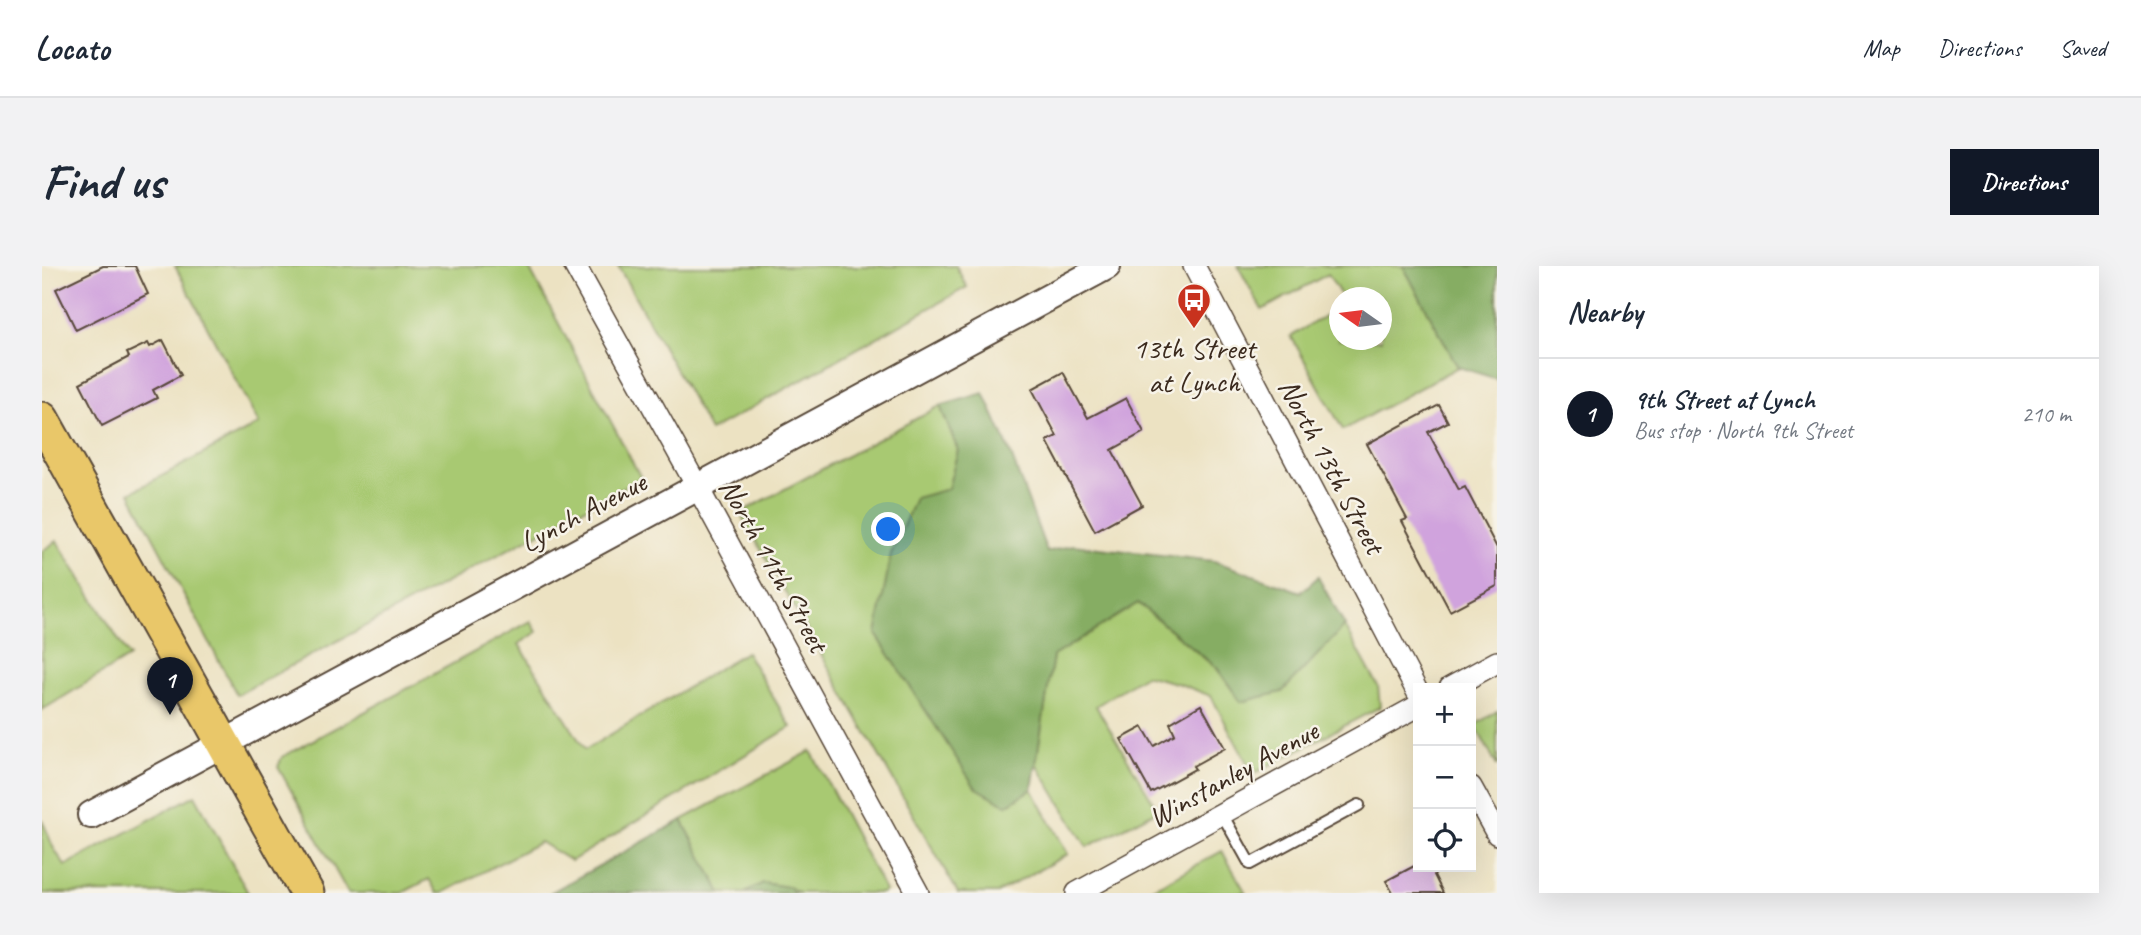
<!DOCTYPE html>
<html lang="en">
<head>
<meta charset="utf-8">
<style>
	:root { --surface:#fff; --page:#f2f2f3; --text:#1f2937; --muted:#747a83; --line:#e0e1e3; --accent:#111827 }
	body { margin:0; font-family:Caveat,sans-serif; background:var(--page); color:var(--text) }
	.controls { position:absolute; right:21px; bottom:21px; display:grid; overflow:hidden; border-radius:0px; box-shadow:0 7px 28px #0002 }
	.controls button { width:63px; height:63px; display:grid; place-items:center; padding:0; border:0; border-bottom:2px solid var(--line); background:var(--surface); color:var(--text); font:35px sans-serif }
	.compass { position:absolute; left:1287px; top:21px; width:63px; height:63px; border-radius:50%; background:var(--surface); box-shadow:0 7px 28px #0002; rotate:284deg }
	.you { position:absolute; left:847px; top:264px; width:24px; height:24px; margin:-18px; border:5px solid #fff; border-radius:50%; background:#1a73e8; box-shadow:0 0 0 10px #1a73e833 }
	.badge { display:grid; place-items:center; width:46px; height:46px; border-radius:50%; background:var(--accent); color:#fff; font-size:23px; font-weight:700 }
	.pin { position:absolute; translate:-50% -58px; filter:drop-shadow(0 2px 4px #0008) }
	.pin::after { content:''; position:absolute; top:37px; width:24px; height:21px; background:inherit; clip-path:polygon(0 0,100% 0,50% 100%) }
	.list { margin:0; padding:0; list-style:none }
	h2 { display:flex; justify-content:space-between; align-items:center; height:91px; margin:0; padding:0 28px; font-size:30px }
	h2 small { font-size:23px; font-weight:400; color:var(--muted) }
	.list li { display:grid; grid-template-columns:46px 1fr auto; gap:21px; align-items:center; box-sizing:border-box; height:112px; padding:0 28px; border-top:2px solid var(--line) }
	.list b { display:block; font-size:26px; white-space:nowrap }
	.list p { margin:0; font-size:23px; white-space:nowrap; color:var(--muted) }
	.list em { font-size:23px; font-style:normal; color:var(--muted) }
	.icon { flex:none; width:38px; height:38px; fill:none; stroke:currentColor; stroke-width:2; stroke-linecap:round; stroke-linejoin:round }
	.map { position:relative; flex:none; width:1455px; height:627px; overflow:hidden; border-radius:0px }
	header { display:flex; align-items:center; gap:42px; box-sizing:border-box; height:98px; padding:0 35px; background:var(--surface); border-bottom:2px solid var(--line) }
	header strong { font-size:33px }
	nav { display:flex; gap:38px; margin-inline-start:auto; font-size:24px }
	.intro { display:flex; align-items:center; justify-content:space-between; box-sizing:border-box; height:168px; padding:0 42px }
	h1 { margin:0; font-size:49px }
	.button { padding:18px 32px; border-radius:0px; background:var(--accent); color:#fff; font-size:24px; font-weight:700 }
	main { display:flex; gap:42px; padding:0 42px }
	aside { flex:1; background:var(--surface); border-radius:0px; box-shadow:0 7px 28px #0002 }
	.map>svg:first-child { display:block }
	.green { fill:#a8c972; stroke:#727a48; stroke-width:2 }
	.forest { fill:#86ad64; stroke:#606c41; stroke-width:2 }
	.building { fill:#d0a3dd }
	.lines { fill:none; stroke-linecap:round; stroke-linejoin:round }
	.service-casing { stroke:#564637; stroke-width:14 }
	.minor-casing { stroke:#564637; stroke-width:24 }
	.tertiary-casing { stroke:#564637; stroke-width:30 }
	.primary-casing { stroke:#564637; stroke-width:37 }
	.service { stroke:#fff; stroke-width:10 }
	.minor { stroke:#fff; stroke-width:21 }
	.tertiary { stroke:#fff; stroke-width:26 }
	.primary { stroke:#e9c769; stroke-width:33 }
	.labels { text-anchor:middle; stroke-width:5; stroke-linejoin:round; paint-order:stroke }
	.poi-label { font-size:30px; fill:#3b2a1e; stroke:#f7f3e8 }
	.street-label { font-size:30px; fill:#3b2a1e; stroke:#f7f3e8 }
</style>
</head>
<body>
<header>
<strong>Locato</strong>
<nav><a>Map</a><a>Directions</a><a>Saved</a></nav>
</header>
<div class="intro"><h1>Find us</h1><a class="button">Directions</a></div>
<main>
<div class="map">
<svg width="1455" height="627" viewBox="0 0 1455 627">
	<rect width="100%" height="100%" fill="#f7f3e8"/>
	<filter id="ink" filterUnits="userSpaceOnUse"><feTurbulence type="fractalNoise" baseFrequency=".0143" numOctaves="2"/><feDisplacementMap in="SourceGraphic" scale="14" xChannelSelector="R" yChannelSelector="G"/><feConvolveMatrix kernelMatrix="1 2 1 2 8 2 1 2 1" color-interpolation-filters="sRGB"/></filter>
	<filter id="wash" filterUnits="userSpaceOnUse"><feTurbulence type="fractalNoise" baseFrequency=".00686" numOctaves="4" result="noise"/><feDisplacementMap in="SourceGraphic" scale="28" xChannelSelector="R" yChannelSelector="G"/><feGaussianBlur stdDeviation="1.57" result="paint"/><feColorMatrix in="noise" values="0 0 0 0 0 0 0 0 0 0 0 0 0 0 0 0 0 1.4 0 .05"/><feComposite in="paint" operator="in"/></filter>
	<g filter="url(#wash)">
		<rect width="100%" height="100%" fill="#ece2c2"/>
		<path class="green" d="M133 0H486L599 212 195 429 88 227 217 158Z
			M576 0H914L925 21 668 165Z
			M1196 0H1361L1416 101 1301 164 1249 70 1297 42V74H1339V32L1300 31 1286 8 1220 44Z
			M898 140 916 184 906 223 873 233 834 368 877 433 965 539 990 523 1026 588 955 627H916L698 247Z
			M15 275 87 391 0 444V285Z
			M1096 337 1175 403 1199 436 1274 389 1303 360 1336 420 1338 441 1211 508 1169 430 1138 418 1103 409 1054 440 1116 544 1045 581 994 497 1011 390Z
			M489 355 495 366 477 378 543 484 704 386 749 461 529 595 498 576 401 627H395L387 613 360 627H306L236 501 240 491Z
			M1455 445V500L1433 459Z
			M769 485 843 625 840 627H756L755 625 721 617 703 627H679L640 554Z
			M153 529 206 627H0V553L11 581 23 600Z
			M1180 585 1204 627H1103Z"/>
		<path class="forest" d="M1361 0H1455V113L1416 101Z
			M942 127 967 183 1005 286 1031 279 1172 295 1259 326 1276 311 1303 360 1240 426 1199 436 1175 402 1096 337 1011 390 990 523 965 539 933 521 834 368 849 288 873 232 906 223 916 184 898 140Z
			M640 554 679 627H508Z
			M721 617 747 621 756 627H703Z"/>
		<g id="blocks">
			<path class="building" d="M61 0H93L106 28 34 64 14 23Z
				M121 74 139 109 111 124 115 132 60 160 38 117 87 91 85 87 106 77 108 81Z
				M1021 106 1046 152 1084 132 1102 166 1070 184 1100 239 1053 265 1005 175 1015 170 990 123Z
				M1397 139 1406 156 1386 166 1417 224 1423 221 1455 282V320L1408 345 1360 255 1365 253 1325 178Z
				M1159 439 1183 482 1151 500 1153 503 1109 527 1079 473 1101 461 1112 480 1133 468 1128 457Z
				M1376 598V601H1393L1396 606 1392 609 1401 627H1351L1344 615Z"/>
		</g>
	</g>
	<g filter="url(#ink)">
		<use href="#blocks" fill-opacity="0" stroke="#564637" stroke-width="2"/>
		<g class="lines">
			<g class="service-casing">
				<path id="service" d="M1180 548 1208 598 1317 539"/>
			</g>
			<g class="minor-casing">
				<path id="minor" d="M533 0 656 222 876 627
					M1152 0 1376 427
					M1408 422 1455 396
					M1429 521 1455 568
					M1035 627 1376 440"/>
			</g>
			<g class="tertiary-casing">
				<path id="tertiary" d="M49 549 1065 0"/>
			</g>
			<g class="primary-casing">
				<path id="primary" d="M0 153 265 627"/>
			</g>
			<use href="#service" class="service"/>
			<use href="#minor" class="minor"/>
			<use href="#tertiary" class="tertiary"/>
			<use href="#primary" class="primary"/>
		</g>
	</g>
	<defs>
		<g id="bus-pin" transform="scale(1.75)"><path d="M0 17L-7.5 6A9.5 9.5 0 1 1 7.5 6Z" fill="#c8321e" stroke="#f7f3e8"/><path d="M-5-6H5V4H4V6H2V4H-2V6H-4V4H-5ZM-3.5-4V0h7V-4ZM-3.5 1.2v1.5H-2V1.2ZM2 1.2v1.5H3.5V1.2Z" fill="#fff"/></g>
	</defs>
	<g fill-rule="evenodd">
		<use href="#bus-pin" x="1152" y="34"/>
	</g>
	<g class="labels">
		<g class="poi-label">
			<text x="1152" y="92">13th Street<tspan x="1152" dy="34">at Lynch</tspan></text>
		</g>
		<g class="street-label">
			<text transform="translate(1290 200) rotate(62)" y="10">North 13th Street</text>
			<text transform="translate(541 246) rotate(-28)" y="10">Lynch Avenue</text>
			<text transform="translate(732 299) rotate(61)" y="10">North 11th Street</text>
			<text transform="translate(1191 508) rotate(-29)" y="10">Winstanley Avenue</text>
		</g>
	</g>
</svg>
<div class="controls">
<button>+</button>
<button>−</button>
<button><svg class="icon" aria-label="locate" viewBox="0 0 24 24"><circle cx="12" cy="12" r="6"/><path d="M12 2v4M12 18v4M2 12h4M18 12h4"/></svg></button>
</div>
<svg class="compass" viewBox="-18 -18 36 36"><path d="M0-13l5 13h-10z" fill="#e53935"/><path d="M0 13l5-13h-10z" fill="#747a83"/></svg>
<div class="you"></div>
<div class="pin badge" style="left:128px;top:449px">1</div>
</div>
<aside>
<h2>Nearby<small></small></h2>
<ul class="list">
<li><span class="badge">1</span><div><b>9th Street at Lynch</b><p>Bus stop · North 9th Street</p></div><em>210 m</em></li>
</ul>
</aside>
</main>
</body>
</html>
